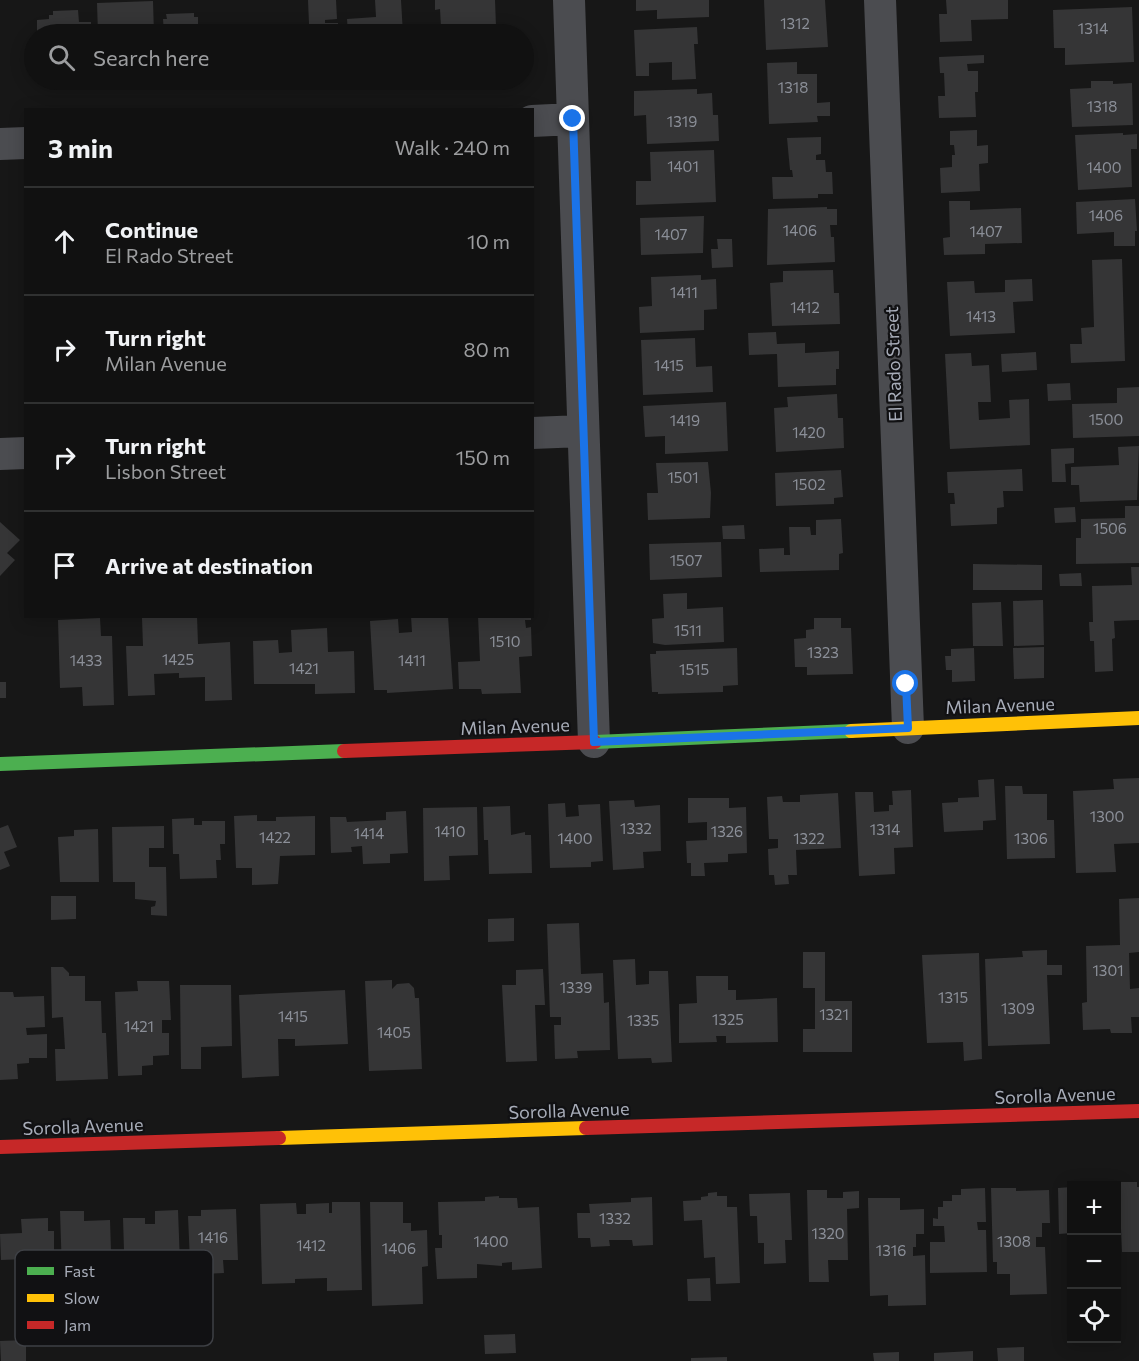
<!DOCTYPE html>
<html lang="en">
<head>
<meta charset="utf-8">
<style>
	:root { --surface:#111; --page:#1a1a1a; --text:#f1f3f6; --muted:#9c9d9f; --line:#303131 }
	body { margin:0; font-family:Commissioner,sans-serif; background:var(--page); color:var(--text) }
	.controls { position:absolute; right:18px; bottom:18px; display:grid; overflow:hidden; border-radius:0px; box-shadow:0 3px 15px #0003 }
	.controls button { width:54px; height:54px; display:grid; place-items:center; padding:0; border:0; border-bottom:2px solid var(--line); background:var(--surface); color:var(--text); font:30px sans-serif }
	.stop { position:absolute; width:18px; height:18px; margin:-14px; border:4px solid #1a73e8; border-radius:50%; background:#fff }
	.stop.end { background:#1a73e8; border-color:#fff; box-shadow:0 2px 6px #0008 }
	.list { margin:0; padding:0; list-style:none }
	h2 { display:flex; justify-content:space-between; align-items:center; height:78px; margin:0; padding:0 24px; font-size:26px }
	h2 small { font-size:20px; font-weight:400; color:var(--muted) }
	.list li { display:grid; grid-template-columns:39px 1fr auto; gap:18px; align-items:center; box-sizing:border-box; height:108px; padding:0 24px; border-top:2px solid var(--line) }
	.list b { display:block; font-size:22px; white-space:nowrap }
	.list p { margin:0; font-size:20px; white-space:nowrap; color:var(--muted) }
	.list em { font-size:20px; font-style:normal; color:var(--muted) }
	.icon { flex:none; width:33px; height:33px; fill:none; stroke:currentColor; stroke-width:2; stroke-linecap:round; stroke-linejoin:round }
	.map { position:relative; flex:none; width:1139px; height:1361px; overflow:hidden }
	.search { position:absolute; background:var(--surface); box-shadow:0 3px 15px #0003; left:24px; top:24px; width:510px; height:66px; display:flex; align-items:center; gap:15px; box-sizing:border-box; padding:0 21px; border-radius:33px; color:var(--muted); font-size:22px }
	.panel { position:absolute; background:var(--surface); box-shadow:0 3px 15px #0003; left:24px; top:108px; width:510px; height:510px; border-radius:0px }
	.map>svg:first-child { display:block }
	.building { fill:#353536 }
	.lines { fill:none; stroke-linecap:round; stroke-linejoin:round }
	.street { stroke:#4b4c50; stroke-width:32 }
	.fast { stroke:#4caf50; stroke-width:14 }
	.slow { stroke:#ffc107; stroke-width:14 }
	.jam { stroke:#c62828; stroke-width:14 }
	.route { stroke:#1a73e8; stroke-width:8 }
	.labels { text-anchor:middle; stroke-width:4.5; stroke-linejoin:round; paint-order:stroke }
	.number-label { font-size:15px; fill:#8b8f98 }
	.street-label { font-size:18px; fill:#a8adb9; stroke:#111113 }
	.key { fill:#111113; stroke:#3e4045; stroke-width:1.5 }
	.key-label { font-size:16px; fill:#a8adb9 }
</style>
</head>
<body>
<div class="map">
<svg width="1139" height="1361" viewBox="0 0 1139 1361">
	<rect width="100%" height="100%" fill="#171717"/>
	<path class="building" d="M308 0H336L337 19 325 20V23H338V34H258L257 24H309Z
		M375 0H401L403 34H348L347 19 376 17Z
		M435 0H495L496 26 441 27 440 9 435 10Z
		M636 0H709V17L657 19V10L636 11Z
		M764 0H825L828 47 766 50Z
		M946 0H1008V19L971 20 972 41 940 42 939 14H947Z
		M153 1 154 34H98L97 3Z
		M1132 7 1134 62 1065 65V48H1054L1053 10Z
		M78 10 79 22H91V34H37V20L49 19V15H53V11Z
		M194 13V17H198V29L243 27 244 34H164L163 19H167L166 14Z
		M697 27 698 44H694L696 79 672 80V62L649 63V76H636L634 30Z
		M984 55V63L967 64 968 71H978V92H975L976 117 939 118 938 96H945L944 73H940L939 57Z
		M797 62V74H817V103L830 102V116H817L818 122 769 124 767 63Z
		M1091 81H1113V84L1132 83 1133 125 1072 127 1070 89 1091 88Z
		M697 89V94L712 93 713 115H718L719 141 647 144 646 115 634 116V91Z
		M977 130V146L988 145V163L979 164 980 191 941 193 940 168 952 167V155H955L954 145H950V131Z
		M1123 133V135L1137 134V149H1131L1132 187 1078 190 1075 135Z
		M821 137V154L816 155V160H825L826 172H832L833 194H818V198L773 199 772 177H793L792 170H790L787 138Z
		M714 150 716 202 636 205V181H651L650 152Z
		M1135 199 1137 231H1135V246H1114V232L1077 234 1076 202Z
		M949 201H970V210L1021 208 1022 243 985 244V254L944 255 943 238 950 237Z
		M827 207V209H837V225H830L831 237H834L835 262 767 265 768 209Z
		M704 216 703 253 641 255 640 218Z
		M717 239H732L733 267 712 268 711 249H718Z
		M1122 259 1125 361 1071 363 1070 344H1082L1081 328 1094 327 1092 260Z
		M833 270 834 293H839L840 324 772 326 770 283 783 282V271Z
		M701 275V280L716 279 717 309 704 310V330L640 333 639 307 652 306 651 277Z
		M1032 279 1033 301 1013 302 1015 333 950 336 947 282 974 281 975 293 1005 292V280Z
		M776 332 777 344 805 343V353L839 351V369H836V385L778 387 777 354 749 355 748 333Z
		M695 338 696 367 712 366 713 392 643 395 641 340Z
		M1036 352 1037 370 1002 372 1001 354Z
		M971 353 972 366 989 365 991 402H978L979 420 1010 418 1009 400 1029 399 1030 445 950 449 945 354Z
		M1070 383 1071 400 1048 401 1047 384Z
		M1139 387V436L1073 438 1072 404 1117 403V388Z
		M837 394 838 418H843L844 448 776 452 774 408 788 407 787 397Z
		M726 402 728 451 665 454V436L645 437 643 406Z
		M1139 446 1137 500 1080 502 1079 485H1071V467L1119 465 1118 447Z
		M1074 448V463L1065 464 1066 482H1052L1051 449Z
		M708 462 711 493 710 518 648 520 647 493H658L656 463Z
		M1022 469 1023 491H1003L1004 507 997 508V524L951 526 950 504H955L954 493H948L947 472Z
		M841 470 843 497 834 498V504L776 506 775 473Z
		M1125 506H1139V563L1076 564V538H1081V519L1125 518Z
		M1075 507 1076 522 1055 523 1054 508Z
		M841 519 843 553 839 554V570L760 572 759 549 784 548V555H790L789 527H810L811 535H816V520Z
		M0 522 20 540 7 553 15 560 0 576Z
		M744 525 745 539H723L722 526Z
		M721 542 722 577 650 580 649 544Z
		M973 564 1042 565V590H973Z
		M1131 567H1139V620L1114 621 1115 638 1112 639 1113 671 1095 672 1094 641H1090L1089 622H1093L1092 586 1132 585Z
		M1081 573 1082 586H1060L1059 574Z
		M687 593V609L723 607 724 642 665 645 653 643 652 619 664 618 663 594Z
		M1043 600 1044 645 1014 646 1013 601Z
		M1001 602 1003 646H973L972 603Z
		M197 616 198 644 230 642 232 700 205 701V677L179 678V673L154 674 155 695 128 696 126 646H143L142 618Z
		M411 616H448L453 689 387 693V690H374L370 621 398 619 399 633 412 632Z
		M478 616H531V620H525L526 628 531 627 532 656 519 657 521 693 482 694 481 689H459L458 662 480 661Z
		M100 618 101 636H112L114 705 83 706 82 687 60 688 58 620Z
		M814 618H841V628H851L853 674 807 675V667H795L794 639 806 638V630L814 629Z
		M327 628 328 652 354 651 355 693 315 694V684H254L253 641 278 640 279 653 292 652 291 630Z
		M1044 647V678L1014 679 1013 648Z
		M737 648 738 685 723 686V692L658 694V692H652L650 654H656V651Z
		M974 648 975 681 952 682V670H946L945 656H951V649Z
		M0 682H6V698H0Z
		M1139 778V843L1114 844 1116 872 1076 873 1073 791 1114 789 1113 779Z
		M994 779 996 820 983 821V830L944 832 942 803 958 802V798L979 797 978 780Z
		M1005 786H1022L1023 794H1047V820H1054L1055 858 1007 859Z
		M911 790 913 847 894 848 895 874 859 876 855 792H873L874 812 889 811V805H893L892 791Z
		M838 793 841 848 796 850 797 875H788L789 884 775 885 774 875H769L768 849 778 848V839H769L767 797 782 796 783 802H800V795Z
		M688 798H729V808L746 807 747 853 728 854V862L704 863 705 876H691V863H687L686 841 707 840V822L688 823Z
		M634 800 635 807 660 805 661 851 643 852 644 868 613 870 609 801Z
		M565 803 566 817 579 816 578 805 600 804 603 861 591 862V867L550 868 548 804Z
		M510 806 511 835 525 832V835H531L532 873 489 874 488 840H484L483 807Z
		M477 807 478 855 449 856 450 880 424 881 423 808Z
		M406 811 408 853 390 854V863L363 864 362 846 351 847 352 852 331 853 330 817H346L347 822 386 820V812Z
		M257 815V821H276V817L315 816V855L280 856 278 884 252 885V868H236L234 816Z
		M194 818V825H202V821H225V844H220L221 860H216L217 878 180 879 179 854H173L172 819Z
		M8 825 17 847 4 852 10 866 0 870V828Z
		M164 826V848H149V867H166L167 916 151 915V907L155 906 156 901 135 899V882H113L112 827Z
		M98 829 99 882H60L58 837 74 836V830Z
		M51 896H76V919L51 920Z
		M1139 898V952L1129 953 1130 989 1139 988V1017H1131L1132 1033H1111L1110 1029 1083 1030 1082 1003 1087 1002 1086 946 1120 945 1119 899Z
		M514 918V941L488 942V919Z
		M579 923 581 974 603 973 604 1003 609 1002 610 1050 577 1051 578 1058 555 1059 554 1025H561V1017H550L547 924Z
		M1047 950V965H1062V975H1047L1050 1044 988 1046 985 959 1023 957 1022 951Z
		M803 952H825V1001H852V1052H803V1029H815V988H803Z
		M979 953 982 1059 964 1061 963 1042 927 1043 922 955Z
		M635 959 636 985 649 984V971H668L672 1062 652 1063 651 1058 618 1059 613 960Z
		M51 967H63L69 973V976H85V1001H101L102 1033H106L108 1079 56 1081 55 1049H65L63 1017 52 1018Z
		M543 969 545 1005H535L537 1061 506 1062 502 985H516V970Z
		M696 976H728V990H736V1000L777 998 778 1042 726 1043V1036H716L717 1042 679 1043V1004L697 1003Z
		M392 980V989L397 984 409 983 414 988 415 998H419L422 1069 369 1071 365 981Z
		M137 981H169L171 1020H162V1033H169V1055L153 1056V1065L142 1066V1075L118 1076 115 992 138 991Z
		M180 985H231L232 1046 201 1047V1069H181Z
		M345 990 348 1044 295 1046V1039H278L279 1076 242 1078 239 995Z
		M0 992H13L14 997 44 996 45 1027 26 1028 27 1035 47 1034V1058H29V1063L17 1064 18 1079 0 1080Z
		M1119 1182H1137V1187H1139V1252H1122Z
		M1108 1183V1186H1089V1184Z
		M1072 1187V1233L1059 1234 1058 1188Z
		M985 1188 986 1222H977L978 1230H986L987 1272 930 1273V1242H945L944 1226H933V1218L938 1219V1207H943V1201H952V1195H961V1189Z
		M991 1188H1016V1191L1049 1190 1050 1223H1042V1237H1036V1247H1045L1047 1294 1010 1295V1274H997V1262H993Z
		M807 1190H827V1198H843V1192L859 1191V1208L847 1209 848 1260H828L829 1282H809Z
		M717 1192V1196H727V1207H737L740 1283 716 1284 715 1257 704 1258 702 1220 684 1221 683 1201 701 1200V1197L708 1196V1193Z
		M790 1193 792 1240H785L786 1263 764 1264V1243H758L757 1216H750L749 1194Z
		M499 1196V1198H517L518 1208 539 1207 542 1268 512 1270V1262L502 1263V1266L477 1264V1278L437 1279 435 1248H442V1235H439L438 1202 485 1201V1197Z
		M652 1197 653 1245 633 1246 632 1240H609L610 1246 591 1247 590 1238H578L577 1213H590L589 1204 631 1202V1198Z
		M868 1198H900V1210L924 1209V1234H916V1247H913V1256L925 1255 926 1305 888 1306V1295L870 1296Z
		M332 1202H360L362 1290 327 1291V1278L295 1279V1283L262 1284 260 1204 296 1203 297 1214H306V1204L329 1203V1213H332Z
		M370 1202H403V1223H411V1231L427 1230 428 1266 422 1267 423 1304 372 1306Z
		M236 1209 238 1260H223L224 1273 203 1274V1268H193V1262H190L188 1216H201V1210Z
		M178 1210 180 1264H170V1286L155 1287V1298H152L153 1315H126L123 1218H145V1224H155V1211Z
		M60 1211H84V1221L110 1220 112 1282H108V1289L94 1290 95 1332 64 1333Z
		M48 1218V1231H54V1257H47L48 1287H46V1301H29V1287H26L25 1259 1 1260 0 1234 22 1233 21 1219Z
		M710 1278 711 1301H688L687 1279Z
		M515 1334 516 1353 485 1354 484 1335Z
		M26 1340V1361H1L0 1341Z
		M1024 1347V1361H998L997 1348Z
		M973 1351V1361H934V1353Z
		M899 1352V1361H874L873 1353Z
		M727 1357V1361H691V1358Z"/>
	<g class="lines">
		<path class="street" d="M569 0 594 742
			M880 0 908 728
			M532 121 573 119
			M0 144 26 143
			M532 433 582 431
			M0 454 26 453"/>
		<path class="fast" d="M595 742 851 731
			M0 764 344 751"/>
		<path class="slow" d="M851 731 1139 718
			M279 1138 586 1128"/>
		<path class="jam" d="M344 751 595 742
			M586 1128 1139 1111
			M0 1147 279 1138"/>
	</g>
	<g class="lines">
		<path class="route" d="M573 119 594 742 908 728 906 684"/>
	</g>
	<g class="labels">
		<g class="number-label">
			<text x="795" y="29">1312</text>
			<text x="1093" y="34">1314</text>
			<text x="793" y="93">1318</text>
			<text x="1102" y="112">1318</text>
			<text x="682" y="127">1319</text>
			<text x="683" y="172">1401</text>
			<text x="1104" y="173">1400</text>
			<text x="1106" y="221">1406</text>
			<text x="800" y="236">1406</text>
			<text x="986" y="237">1407</text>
			<text x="671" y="240">1407</text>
			<text x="684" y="298">1411</text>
			<text x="805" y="313">1412</text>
			<text x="981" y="322">1413</text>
			<text x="669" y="371">1415</text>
			<text x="1106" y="425">1500</text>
			<text x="685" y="426">1419</text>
			<text x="809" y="438">1420</text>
			<text x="683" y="483">1501</text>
			<text x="809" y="490">1502</text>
			<text x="1110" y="534">1506</text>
			<text x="686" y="566">1507</text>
			<text x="688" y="636">1511</text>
			<text x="505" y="647">1510</text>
			<text x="823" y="658">1323</text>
			<text x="178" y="665">1425</text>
			<text x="86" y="666">1433</text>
			<text x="412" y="666">1411</text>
			<text x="304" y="674">1421</text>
			<text x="694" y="675">1515</text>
			<text x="1107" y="822">1300</text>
			<text x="636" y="834">1332</text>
			<text x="885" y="835">1314</text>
			<text x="450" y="837">1410</text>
			<text x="727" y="837">1326</text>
			<text x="369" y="839">1414</text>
			<text x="275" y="843">1422</text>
			<text x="575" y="844">1400</text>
			<text x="809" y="844">1322</text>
			<text x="1031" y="844">1306</text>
			<text x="1108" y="976">1301</text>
			<text x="576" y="993">1339</text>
			<text x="953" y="1003">1315</text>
			<text x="1018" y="1014">1309</text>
			<text x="834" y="1020">1321</text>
			<text x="293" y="1022">1415</text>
			<text x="728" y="1025">1325</text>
			<text x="643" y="1026">1335</text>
			<text x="139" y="1032">1421</text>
			<text x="394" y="1038">1405</text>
			<text x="615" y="1224">1332</text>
			<text x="828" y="1239">1320</text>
			<text x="213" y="1243">1416</text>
			<text x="491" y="1247">1400</text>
			<text x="1014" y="1247">1308</text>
			<text x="311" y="1251">1412</text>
			<text x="399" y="1254">1406</text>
			<text x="891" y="1256">1316</text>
		</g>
		<g class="street-label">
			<text transform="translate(894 364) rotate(-92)" y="6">El Rado Street</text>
			<text transform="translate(1000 706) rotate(-2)" y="6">Milan Avenue</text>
			<text transform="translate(515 727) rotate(-2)" y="6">Milan Avenue</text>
			<text transform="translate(1055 1096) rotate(-2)" y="6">Sorolla Avenue</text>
			<text transform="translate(569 1111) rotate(-2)" y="6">Sorolla Avenue</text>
			<text transform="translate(83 1127) rotate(-2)" y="6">Sorolla Avenue</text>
		</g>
	</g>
	<rect x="15" y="1250" width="198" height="96" rx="9" class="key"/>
	<rect x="27" y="1267" width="27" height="8" fill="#4caf50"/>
	<rect x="27" y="1294" width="27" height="8" fill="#ffc107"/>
	<rect x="27" y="1321" width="27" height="8" fill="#c62828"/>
	<g class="key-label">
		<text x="64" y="1277">Fast</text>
		<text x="64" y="1304">Slow</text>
		<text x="64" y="1331">Jam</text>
	</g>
</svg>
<div class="controls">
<button>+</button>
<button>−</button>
<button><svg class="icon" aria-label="locate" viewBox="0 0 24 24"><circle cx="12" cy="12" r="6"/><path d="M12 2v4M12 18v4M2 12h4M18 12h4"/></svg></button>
</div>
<div class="stop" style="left:906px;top:684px"></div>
<div class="stop end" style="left:573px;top:119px"></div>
<div class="search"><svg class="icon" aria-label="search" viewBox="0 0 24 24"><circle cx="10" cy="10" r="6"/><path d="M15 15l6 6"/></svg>Search here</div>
<section class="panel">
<h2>3 min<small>Walk · 240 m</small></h2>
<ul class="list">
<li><svg class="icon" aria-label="ahead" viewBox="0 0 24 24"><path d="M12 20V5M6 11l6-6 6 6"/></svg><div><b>Continue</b><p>El Rado Street</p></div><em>10 m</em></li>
<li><svg class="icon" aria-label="right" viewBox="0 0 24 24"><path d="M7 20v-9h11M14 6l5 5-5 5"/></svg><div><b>Turn right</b><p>Milan Avenue</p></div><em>80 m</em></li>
<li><svg class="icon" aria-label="right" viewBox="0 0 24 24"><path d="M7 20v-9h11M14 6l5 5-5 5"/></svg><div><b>Turn right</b><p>Lisbon Street</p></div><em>150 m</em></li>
<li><svg class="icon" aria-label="arrive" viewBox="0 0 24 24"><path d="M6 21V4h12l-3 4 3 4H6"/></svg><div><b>Arrive at destination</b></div></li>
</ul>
</section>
</div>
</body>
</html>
